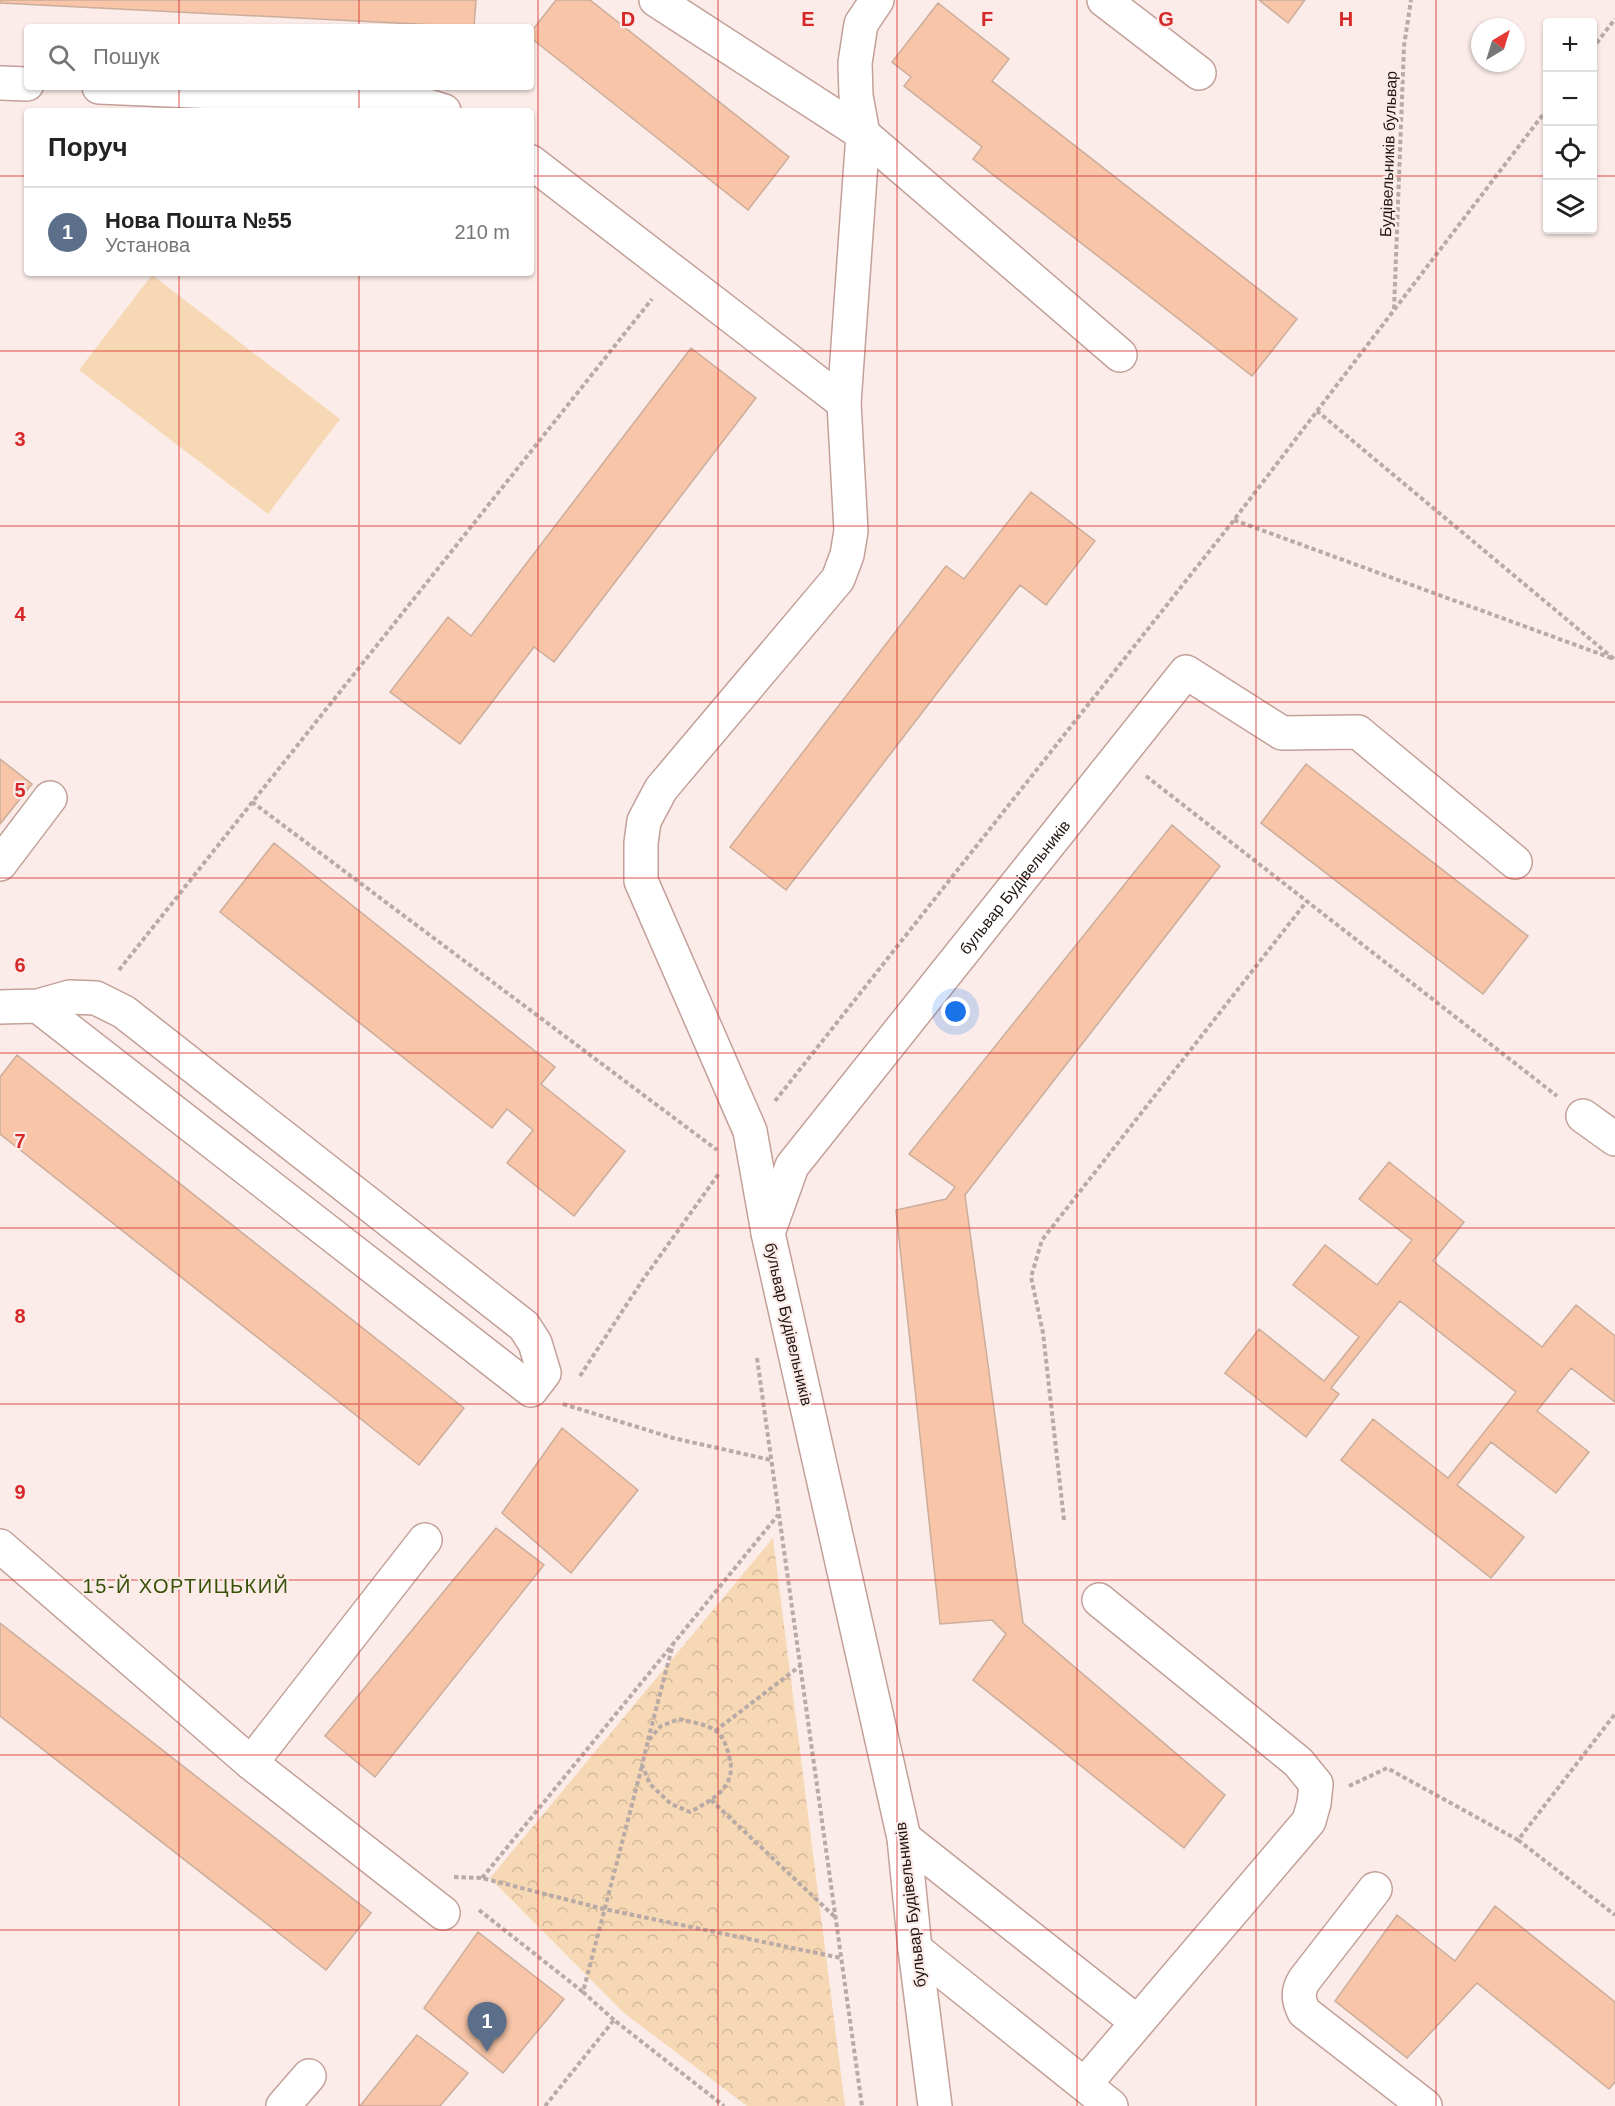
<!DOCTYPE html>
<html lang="uk">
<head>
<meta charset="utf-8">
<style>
	:root { --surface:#fff; --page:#f6f6f6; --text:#222; --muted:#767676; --line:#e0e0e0; --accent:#ea580c }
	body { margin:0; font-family:Helvetica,sans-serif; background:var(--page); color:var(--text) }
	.controls { position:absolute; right:18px; top:18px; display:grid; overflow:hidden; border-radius:6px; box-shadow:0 2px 4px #0004 }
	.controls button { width:54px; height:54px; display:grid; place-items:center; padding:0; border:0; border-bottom:2px solid var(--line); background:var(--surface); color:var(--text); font:30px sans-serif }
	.compass { position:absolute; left:1471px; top:18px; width:54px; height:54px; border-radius:50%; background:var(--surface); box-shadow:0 2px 4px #0004; rotate:38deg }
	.you { position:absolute; left:956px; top:1012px; width:21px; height:21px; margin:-15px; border:4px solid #fff; border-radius:50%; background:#1a73e8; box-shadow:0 0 0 9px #1a73e833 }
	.badge { display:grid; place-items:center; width:39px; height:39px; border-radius:50%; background:var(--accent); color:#fff; font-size:20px; font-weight:700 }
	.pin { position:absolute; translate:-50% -50px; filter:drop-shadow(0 2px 3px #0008) }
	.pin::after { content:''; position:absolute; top:32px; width:21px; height:18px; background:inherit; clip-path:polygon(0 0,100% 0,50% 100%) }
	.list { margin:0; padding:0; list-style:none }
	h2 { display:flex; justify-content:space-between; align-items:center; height:78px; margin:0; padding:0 24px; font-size:26px }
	h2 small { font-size:20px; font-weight:400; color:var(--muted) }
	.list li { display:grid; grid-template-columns:39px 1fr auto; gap:18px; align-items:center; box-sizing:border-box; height:90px; padding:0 24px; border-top:2px solid var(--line) }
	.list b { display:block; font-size:22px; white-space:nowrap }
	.list p { margin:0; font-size:20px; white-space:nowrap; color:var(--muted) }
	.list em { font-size:20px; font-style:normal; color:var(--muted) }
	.icon { flex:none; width:33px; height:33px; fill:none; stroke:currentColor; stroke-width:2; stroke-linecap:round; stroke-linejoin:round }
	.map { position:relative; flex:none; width:1615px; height:2106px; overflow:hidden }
	.search { position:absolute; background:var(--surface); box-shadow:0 2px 4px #0004; left:24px; top:24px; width:510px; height:66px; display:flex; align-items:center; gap:15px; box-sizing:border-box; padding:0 21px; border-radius:6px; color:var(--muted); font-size:22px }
	.panel { position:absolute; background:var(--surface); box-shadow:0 2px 4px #0004; left:24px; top:108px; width:510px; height:168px; border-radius:6px }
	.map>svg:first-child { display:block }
	.green { fill:#f7d8b4 }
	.park { fill:url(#park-crowns) }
	.building { fill:#f8c5a8; stroke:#cbad9b; stroke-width:1.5 }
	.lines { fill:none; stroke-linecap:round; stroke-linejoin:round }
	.minor-casing { stroke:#c3a098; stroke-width:36 }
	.path { stroke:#b8aaa7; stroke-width:4; stroke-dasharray:4.5 3; stroke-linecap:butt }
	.minor { stroke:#fff; stroke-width:33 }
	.grid { fill:none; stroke:#d62828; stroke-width:1.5; stroke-opacity:0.55 }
	.labels { text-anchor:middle; stroke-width:4.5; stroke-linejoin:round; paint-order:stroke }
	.street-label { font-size:16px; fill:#221613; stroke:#fbece9 }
	.quarter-label { font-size:20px; letter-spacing:1.5px; fill:#395207; stroke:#fbece9 }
	.grid-label { font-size:20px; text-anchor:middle; font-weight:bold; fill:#d62828; stroke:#fbece9; stroke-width:4.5; stroke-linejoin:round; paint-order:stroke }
</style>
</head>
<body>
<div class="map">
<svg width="1615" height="2106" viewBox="0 0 1615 2106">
	<defs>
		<pattern id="park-crowns" width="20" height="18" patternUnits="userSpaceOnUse" patternTransform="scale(1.5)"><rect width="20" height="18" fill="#f7d8b4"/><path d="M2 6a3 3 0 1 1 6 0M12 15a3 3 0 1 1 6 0" fill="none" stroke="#d3b99a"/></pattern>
	</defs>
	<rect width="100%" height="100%" fill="#fbece9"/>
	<path class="green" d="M152 275 340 419 268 514 79 370Z"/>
	<path class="park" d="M773 1538 845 2106H747L624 2013 490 1878Z"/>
	<path class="building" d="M0 0H476L474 27 0 3Z
		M556 0H590L789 157 748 210 531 38V32Z
		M1259 0H1305L1288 23Z
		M938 3 1009 59 992 81 1297 319 1252 376 973 159 982 147 904 86 911 77 892 62Z
		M691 348 756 398 554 662 534 647 460 744 390 692 448 617 471 636Z
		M1031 492 1095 541 1046 605 1020 585 786 890 730 847 946 566 964 579Z
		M0 759 32 784 0 824Z
		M1306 764 1528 936 1483 994 1261 823Z
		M1172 825 1220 866 965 1195 1023 1623 1225 1795 1184 1848 973 1680 1006 1634 992 1620 940 1624 896 1210 946 1199 955 1187 909 1154Z
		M274 843 555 1067 541 1084 625 1151 574 1216 507 1163 533 1130 507 1109 492 1128 220 912Z
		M17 1055 464 1408 419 1465 0 1134V1077Z
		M1389 1162 1464 1222 1433 1261 1542 1347 1576 1305 1615 1336V1402L1571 1368 1537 1411 1589 1452 1556 1493 1491 1442 1457 1485 1524 1537 1491 1578 1341 1460 1373 1419 1448 1478 1516 1392 1400 1301 1331 1388 1339 1394 1306 1437 1225 1373 1259 1329 1324 1381 1359 1337 1293 1285 1325 1245 1377 1285 1412 1240 1359 1199Z
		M562 1428 638 1490 571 1573 502 1513Z
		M496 1528 544 1565 375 1777 325 1736Z
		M0 1623 371 1913 326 1970 0 1716Z
		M1495 1906 1615 2002V2082L1609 2089 1477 1983 1407 2058 1335 2001 1397 1915 1455 1961Z
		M478 1932 564 1999 503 2073 424 2008Z
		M417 2035 468 2073 440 2106H360Z"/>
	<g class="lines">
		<g class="minor-casing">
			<g id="minor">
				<path d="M656 0 863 134 844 403 851 531 847 555 838 579 661 789 644 821 641 843V881L750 1131 768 1232"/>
				<path d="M877 0 861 24 855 63 856 96 863 134 1120 355"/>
				<path d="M1104 0 1199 73"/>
				<path d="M0 83 27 84"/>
				<path d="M99 87 381 99 418 103 444 111"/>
				<path d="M531 162 844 403"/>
				<path d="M0 864 50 798"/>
				<path d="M0 1007 38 1006 531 1390 544 1373 535 1343 524 1326 124 1012 96 998 70 997 38 1006"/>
				<path d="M1583 1116 1615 1139"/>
				<path d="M0 1546 251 1763 425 1540"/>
				<path d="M251 1763 443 1913"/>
				<path d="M904 1838 1137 2022"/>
				<path d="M1375 1889 1305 1979C1297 1991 1298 1999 1304 2012L1425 2106"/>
				<path d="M915 1949 1111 2106"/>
				<path d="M1085 2084 1309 1821 1314 1803 1316 1784 1298 1762 1099 1600"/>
				<path d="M283 2106 309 2076"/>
				<path id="s1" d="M935 2106 915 1949 904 1838 768 1233 792 1166 1186 672 1282 733 1358 732 1515 862"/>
			</g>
		</g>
		<path class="path" d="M1592 49 1615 19
			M1394 309 1404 46 1411 0
			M1234 520 1614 659 1317 411
			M1146 776 1557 1096
			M252 802 717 1150
			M119 970 652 299
			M775 1101 1234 520 1548 108
			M757 1358 862 2106
			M580 1376 642 1281 720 1172
			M563 1404 673 1438 771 1460
			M1064 1520 1043 1333 1031 1277 1042 1240 1307 901
			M679 1719C690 1722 707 1724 716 1731 723 1736 727 1747 729 1756 738 1786 714 1799 690 1812L671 1804 650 1784 642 1765 648 1741 661 1726Z
			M715 1731 800 1666
			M648 1740 673 1644 778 1515
			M1349 1786 1387 1768 1518 1840 1615 1714
			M711 1800 835 1917
			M1518 1840 1615 1915
			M454 1877 482 1878 604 1909 841 1958
			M482 1878 673 1644
			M479 1910 583 1992
			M614 2020 583 1992 642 1766
			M545 2106 614 2020 724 2106"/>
		<use href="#minor" class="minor"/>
	</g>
	<path class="grid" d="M179 0V27M359 0V27M538 0V2106M718 0V2106M897 0V2106M1077 0V2106M1256 0V2106M1436 0V2106M179 87V111M359 87V111M0 176H27M531 176H1548M1592 176H1615M179 273V2106M359 273V2106M0 351H1615M0 526H1615M0 702H1615M0 878H1615M0 1053H1615M0 1228H1615M0 1404H1615M0 1580H1615M0 1755H1615M0 1930H1615"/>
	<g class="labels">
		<g class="street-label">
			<text transform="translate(1388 154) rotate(-88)" y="6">Будівельників бульвар</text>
			<text dy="6" stroke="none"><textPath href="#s1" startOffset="1318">бульвар Будівельників</textPath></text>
			<text transform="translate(789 1324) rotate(77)" y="6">бульвар Будівельників</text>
			<text transform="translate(910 1905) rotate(-97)" y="6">бульвар Будівельників</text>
		</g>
		<g class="quarter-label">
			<text x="186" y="1593">15-Й ХОРТИЦЬКИЙ</text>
		</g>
	</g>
	<g class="grid-label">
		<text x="628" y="26">D</text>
		<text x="808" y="26">E</text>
		<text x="987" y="26">F</text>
		<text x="1166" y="26">G</text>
		<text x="1346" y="26">H</text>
		<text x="20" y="446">3</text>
		<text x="20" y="621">4</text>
		<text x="20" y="797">5</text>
		<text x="20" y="972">6</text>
		<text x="20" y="1148">7</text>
		<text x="20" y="1323">8</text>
		<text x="20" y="1499">9</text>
	</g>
</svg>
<div class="controls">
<button>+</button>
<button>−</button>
<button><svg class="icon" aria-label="locate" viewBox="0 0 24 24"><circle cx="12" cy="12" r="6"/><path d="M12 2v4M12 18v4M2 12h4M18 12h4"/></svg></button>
<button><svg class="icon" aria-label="layers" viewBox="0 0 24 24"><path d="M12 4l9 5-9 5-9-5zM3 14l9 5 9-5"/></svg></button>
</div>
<svg class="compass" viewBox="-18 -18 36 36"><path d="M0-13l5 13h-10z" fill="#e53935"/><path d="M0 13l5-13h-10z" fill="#767676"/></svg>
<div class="you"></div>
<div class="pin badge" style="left:487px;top:2052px;background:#5c6f8a">1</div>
<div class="search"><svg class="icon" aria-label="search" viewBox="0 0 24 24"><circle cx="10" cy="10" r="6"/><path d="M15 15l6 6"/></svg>Пошук</div>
<section class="panel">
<h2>Поруч<small></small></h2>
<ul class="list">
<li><span class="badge" style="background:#5c6f8a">1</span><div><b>Нова Пошта №55</b><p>Установа</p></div><em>210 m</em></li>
</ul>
</section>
</div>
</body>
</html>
